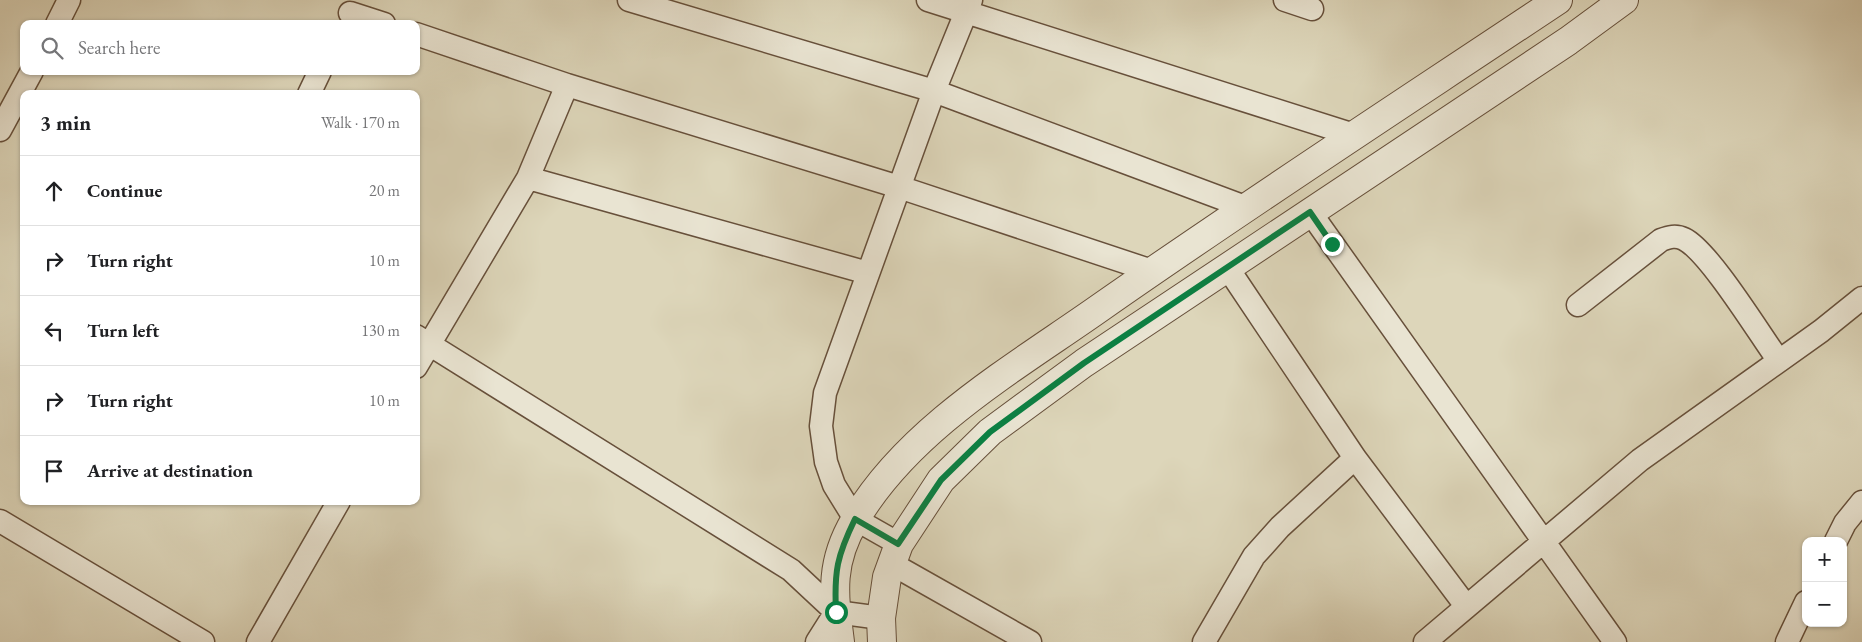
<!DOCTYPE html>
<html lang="en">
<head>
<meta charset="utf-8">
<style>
	:root { --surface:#fff; --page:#f6f6f6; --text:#202124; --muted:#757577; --line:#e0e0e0 }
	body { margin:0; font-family:"EB Garamond",serif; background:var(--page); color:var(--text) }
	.controls { position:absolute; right:15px; bottom:15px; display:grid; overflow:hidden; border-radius:10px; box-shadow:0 1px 4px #0004 }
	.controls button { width:45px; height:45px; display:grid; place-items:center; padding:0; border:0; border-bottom:1px solid var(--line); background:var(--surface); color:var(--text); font:25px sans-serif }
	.stop { position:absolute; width:15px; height:15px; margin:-11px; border:4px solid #0b8043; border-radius:50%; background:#fff }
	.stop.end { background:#0b8043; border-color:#fff; box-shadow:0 1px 5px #0008 }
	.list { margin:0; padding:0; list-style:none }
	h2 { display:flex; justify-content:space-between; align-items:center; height:65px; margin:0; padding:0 20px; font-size:21px }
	h2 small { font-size:16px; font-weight:400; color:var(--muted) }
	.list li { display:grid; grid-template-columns:32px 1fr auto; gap:15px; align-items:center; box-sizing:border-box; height:70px; padding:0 20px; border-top:1px solid var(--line) }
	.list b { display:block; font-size:19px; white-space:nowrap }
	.list em { font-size:16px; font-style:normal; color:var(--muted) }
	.icon { flex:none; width:28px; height:28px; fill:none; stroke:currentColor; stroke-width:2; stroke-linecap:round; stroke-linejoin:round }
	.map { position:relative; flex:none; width:1862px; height:642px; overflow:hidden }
	.search { position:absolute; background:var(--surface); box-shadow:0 1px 4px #0004; left:20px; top:20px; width:400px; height:55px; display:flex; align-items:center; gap:12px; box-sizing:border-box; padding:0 18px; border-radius:10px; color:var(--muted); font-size:19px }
	.panel { position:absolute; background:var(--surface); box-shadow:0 1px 4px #0004; left:20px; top:90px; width:400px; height:415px; border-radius:10px }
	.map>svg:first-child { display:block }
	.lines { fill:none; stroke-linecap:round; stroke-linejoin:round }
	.minor-casing { stroke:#67503b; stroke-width:25 }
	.tertiary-casing { stroke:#67503b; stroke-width:30 }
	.minor { stroke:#e9e4d2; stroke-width:22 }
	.tertiary { stroke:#e9e4d2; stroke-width:28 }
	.route { stroke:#0b8043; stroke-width:6 }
</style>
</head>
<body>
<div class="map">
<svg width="1862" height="642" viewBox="0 0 1862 642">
	<rect width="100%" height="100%" fill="#ddd6ba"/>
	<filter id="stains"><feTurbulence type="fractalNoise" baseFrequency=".004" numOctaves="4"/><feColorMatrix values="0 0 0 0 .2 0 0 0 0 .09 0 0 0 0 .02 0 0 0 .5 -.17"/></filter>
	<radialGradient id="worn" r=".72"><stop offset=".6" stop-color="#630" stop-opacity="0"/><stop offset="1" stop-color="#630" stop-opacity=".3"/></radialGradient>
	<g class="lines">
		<g class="minor-casing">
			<path id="minor" d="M629 0 934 91 1245 207
				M928 0 1354 135
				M1285 0 1312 9
				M350 13 384 24
				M57 24 69 0
				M416 34 567 85 899 187 1152 271
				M309 94 320 71
				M0 130 32 71
				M528 178 868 273
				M1310 212 1615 642
				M1227 267 1355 458 1466 606
				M1578 305 1661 240C1669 237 1676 235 1684 239 1709 251 1760 335 1779 361
				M416 336 791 570 836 612 881 618
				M416 367 528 178 567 85
				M0 521 203 642
				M1836 541 1845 523 1862 502
				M899 544 855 519 834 485 826 462 821 426 825 393 934 91 971 0
				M892 564 1030 642
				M258 642 339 501
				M817 642 836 612
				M1204 642 1254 556 1280 527 1355 458
				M1425 642 1640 460 1821 331 1862 298
				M1787 642 1806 602"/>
		</g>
		<g class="tertiary-casing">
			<path id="tertiary" d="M840 642C834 594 829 564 855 520 909 428 1016 367 1101 307 1251 202 1405 102 1558 0
				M882 642 881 618 887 577 899 544 941 480 990 432 1084 363 1568 41 1624 0"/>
		</g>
		<use href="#minor" class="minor"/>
		<use href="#tertiary" class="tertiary"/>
	</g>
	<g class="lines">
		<path class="route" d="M836 612C834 571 837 556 855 519L898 544 941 480 990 432 1084 363 1310 212 1332 244"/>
	</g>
	<rect width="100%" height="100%" filter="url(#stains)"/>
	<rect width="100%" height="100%" fill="url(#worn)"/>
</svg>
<div class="controls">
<button>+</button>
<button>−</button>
</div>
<div class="stop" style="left:836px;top:612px"></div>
<div class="stop end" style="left:1332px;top:244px"></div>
<div class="search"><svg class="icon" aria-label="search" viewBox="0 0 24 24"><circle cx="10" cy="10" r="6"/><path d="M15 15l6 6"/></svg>Search here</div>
<section class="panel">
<h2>3 min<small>Walk · 170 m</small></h2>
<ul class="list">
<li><svg class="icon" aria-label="ahead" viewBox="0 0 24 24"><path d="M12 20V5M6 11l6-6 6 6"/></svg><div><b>Continue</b></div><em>20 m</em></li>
<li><svg class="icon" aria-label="right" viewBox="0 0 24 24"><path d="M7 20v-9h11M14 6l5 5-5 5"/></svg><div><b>Turn right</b></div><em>10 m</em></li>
<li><svg class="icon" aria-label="left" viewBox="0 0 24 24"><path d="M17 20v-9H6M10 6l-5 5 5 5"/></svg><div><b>Turn left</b></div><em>130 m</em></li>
<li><svg class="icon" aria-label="right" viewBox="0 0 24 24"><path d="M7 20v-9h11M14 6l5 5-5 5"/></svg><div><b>Turn right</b></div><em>10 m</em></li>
<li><svg class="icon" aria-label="arrive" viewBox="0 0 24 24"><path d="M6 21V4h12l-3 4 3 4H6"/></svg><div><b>Arrive at destination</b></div></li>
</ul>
</section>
</div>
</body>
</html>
